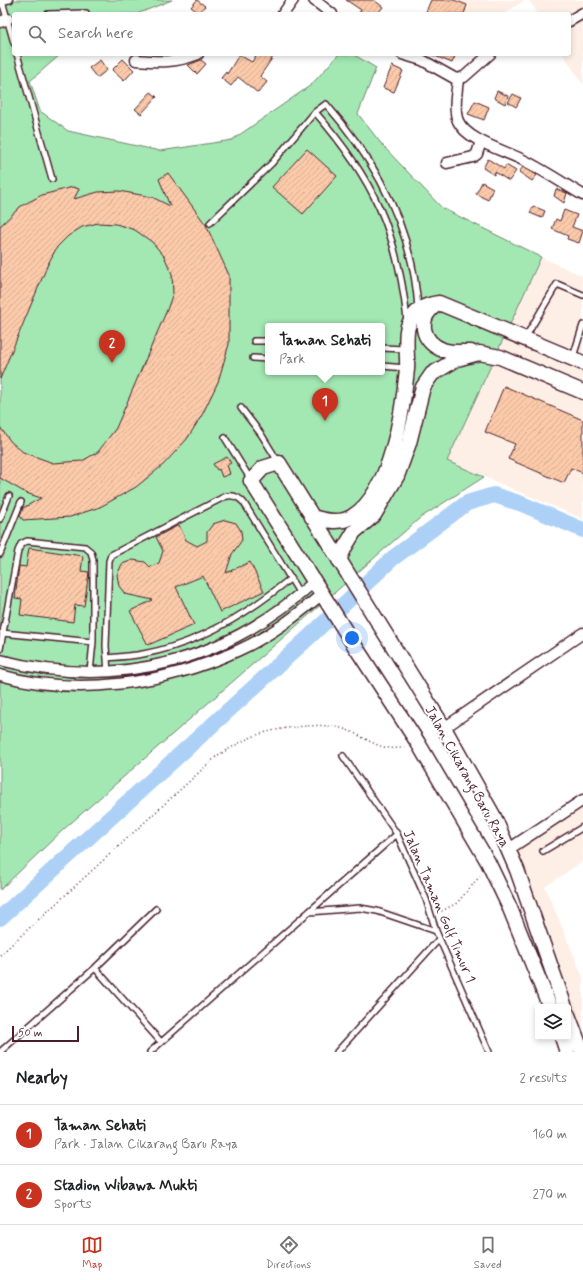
<!DOCTYPE html>
<html lang="en">
<head>
<meta charset="utf-8">
<style>
	:root { --surface:#fff; --page:#f6f6f6; --text:#202124; --muted:#757577; --line:#e0e0e0; --accent:#c8321e }
	body { margin:0; font-family:Mynerve,sans-serif; background:var(--page); color:var(--text) }
	.controls { position:absolute; right:12px; bottom:12px; display:grid; overflow:hidden; border-radius:4px; box-shadow:0 2px 6px #0003 }
	.controls button { width:36px; height:36px; display:grid; place-items:center; padding:0; border:0; border-bottom:1px solid var(--line); background:var(--surface); color:var(--text); font:20px sans-serif }
	.scale { position:absolute; left:12px; bottom:10px; width:67px; box-sizing:border-box; padding-left:4px; border:2px solid #4a1f2b; border-top:0; font-size:11px; line-height:14px; white-space:nowrap; color:#4a1f2b; -webkit-text-stroke:3px #fff; paint-order:stroke }
	.you { position:absolute; left:352px; top:638px; width:14px; height:14px; margin:-10px; border:3px solid #fff; border-radius:50%; background:#1a73e8; box-shadow:0 0 0 6px #1a73e833 }
	.badge { display:grid; place-items:center; width:26px; height:26px; border-radius:50%; background:var(--accent); color:#fff; font-size:13px; font-weight:700 }
	.pin { position:absolute; translate:-50% -33px; filter:drop-shadow(0 1px 2px #0008) }
	.pin::after { content:''; position:absolute; top:21px; width:14px; height:12px; background:inherit; clip-path:polygon(0 0,100% 0,50% 100%) }
	.popup { position:absolute; left:265px; top:323px; width:120px; height:52px; box-sizing:border-box; display:grid; place-content:center; border-radius:4px; background:var(--surface); filter:drop-shadow(0 1px 3px #0005); font-size:13px; white-space:nowrap; color:var(--muted) }
	.popup b { font-size:15px; color:var(--text) }
	.popup::after { content:''; position:absolute; left:50%; top:100%; margin-left:-8px; border:8px solid transparent; border-top-color:var(--surface) }
	.list { margin:0; padding:0; list-style:none }
	h2 { display:flex; justify-content:space-between; align-items:center; height:52px; margin:0; padding:0 16px; font-size:17px }
	h2 small { font-size:13px; font-weight:400; color:var(--muted) }
	.list li { display:grid; grid-template-columns:26px 1fr auto; gap:12px; align-items:center; box-sizing:border-box; height:60px; padding:0 16px; border-top:1px solid var(--line) }
	.list b { display:block; font-size:15px; white-space:nowrap }
	.list p { margin:0; font-size:13px; white-space:nowrap; color:var(--muted) }
	.list em { font-size:13px; font-style:normal; color:var(--muted) }
	.icon { flex:none; width:22px; height:22px; fill:none; stroke:currentColor; stroke-width:2; stroke-linecap:round; stroke-linejoin:round }
	.map { position:relative; flex:none; width:583px; height:1052px; overflow:hidden }
	.search { position:absolute; background:var(--surface); box-shadow:0 2px 6px #0003; left:12px; right:12px; top:12px; height:44px; display:flex; align-items:center; gap:10px; box-sizing:border-box; padding:0 14px; border-radius:4px; color:var(--muted); font-size:15px }
	.sheet { height:172px; background:var(--surface) }
	nav { display:flex; justify-content:space-around; align-items:center; box-sizing:border-box; height:56px; border-top:1px solid var(--line); background:var(--surface); font-size:11px; color:var(--muted) }
	nav a { display:grid; justify-items:center; gap:2px }
	nav .on { color:var(--accent) }
	.map>svg:first-child { display:block }
	.built { fill:#feefe6 }
	.green { fill:#a3e8b3; stroke:#76846f; fill-rule:evenodd }
	.lines { fill:none; stroke-linecap:round; stroke-linejoin:round }
	.river { stroke:#add1f6; stroke-width:16 }
	.building { fill:url(#building-hatch); stroke:#4a1f2b }
	.service-casing { stroke:#4a1f2b; stroke-width:8 }
	.minor-casing { stroke:#4a1f2b; stroke-width:13 }
	.secondary-casing { stroke:#4a1f2b; stroke-width:17 }
	.path { stroke:#4a1f2b; stroke-width:1.5; stroke-dasharray:1 3; stroke-linecap:butt }
	.service { stroke:#fff; stroke-width:5 }
	.minor { stroke:#fff; stroke-width:10 }
	.secondary { stroke:#fff; stroke-width:14 }
	.labels { text-anchor:middle; stroke-width:4; stroke-linejoin:round; paint-order:stroke }
	.street-label { font-size:14px; fill:#4a1f2b; stroke:#fff }
</style>
</head>
<body>
<div class="map">
<svg width="583" height="1052" viewBox="0 0 583 1052">
	<defs>
		<pattern id="building-hatch" width="6" height="6" patternUnits="userSpaceOnUse"><rect width="6" height="6" fill="#fbcaaa"/><path d="M-1 1l2-2M0 6l6-6M5 7l2-2" fill="none" stroke="#d9ad92"/></pattern>
	</defs>
	<rect width="100%" height="100%" fill="#fff"/>
	<filter id="ink" filterUnits="userSpaceOnUse"><feTurbulence type="fractalNoise" baseFrequency=".025" numOctaves="2"/><feDisplacementMap in="SourceGraphic" scale="8" xChannelSelector="R" yChannelSelector="G"/><feConvolveMatrix kernelMatrix="1 2 1 2 8 2 1 2 1" color-interpolation-filters="sRGB"/></filter>
	<g filter="url(#ink)">
		<path class="built" d="M456 0H525L504 14H465Z
			M529 0H583V85L563 54H569V14H538Z
			M541 257 583 276V519L447 461Z
			M583 793V861L545 887 583 977V1045L503 846Z"/>
		<path class="green" d="M0 0H172L137 14H14V54H61L30 81 40 111 68 131 160 151 232 140 311 85 339 54H353L376 68 358 114 383 146 442 208 541 257 447 461 484 477 420 518 64 829 0 890ZM268 326H382V372H268Z"/>
		<g class="lines">
			<path class="river" d="M0 918 307 639 393 558 467 503 494 495 522 504 583 530"/>
		</g>
		<path class="building" d="M197 0 205 6 199 13 191 7Z
			M346 0H374L383 7 377 14H358L361 10Z
			M431 0H454L467 5 464 14H425Z
			M257 54H275L260 76 267 82 258 93 238 77 231 86 221 78 226 72 227 74 239 55 252 62Z
			M430 54H456L452 63Z
			M123 59 134 70 124 81 112 70Z
			M100 60 107 70 97 78 89 68Z
			M201 60 206 64 197 74 188 65Z
			M392 66 403 71 394 92 383 88Z
			M497 91 508 96 505 104 494 98Z
			M151 92 157 97 141 114 135 109Z
			M513 94 521 98 516 107 508 102Z
			M475 101 489 107 484 120 468 114Z
			M307 149 337 176 303 214 272 187Z
			M488 159 504 169 506 165 516 171 509 181 495 172 494 175 483 168Z
			M523 167 537 175 532 181 519 172Z
			M168 173 206 225 229 275V344L218 382 202 415 187 439 163 465 136 487 100 507 70 517 23 520 20 516 23 508 41 498 26 493 0 478V427L11 442 23 452 53 463 82 461 98 452 116 428 167 310 173 293 172 274 164 256 152 242 135 230 116 224 98 223 82 227 68 236 57 247 48 264 0 379V226L21 206 42 195 73 187 79 189 74 199 98 192 119 191 152 197 170 206 159 179Z
			M482 182 493 188 488 200 476 194Z
			M556 189 567 193 564 203 554 196Z
			M533 206 545 211 542 218 530 213Z
			M564 210 577 215 572 227 583 231 579 243 567 239 568 236 552 229 556 219 560 221Z
			M504 386 583 420V473L571 468 564 483 508 459 515 444 485 432Z
			M227 457 231 463 227 465 230 474 222 477 219 469 217 470 213 464Z
			M225 520 236 523 241 531 242 540 232 554 226 573 250 562 264 591 220 612 203 576 176 587 194 625 148 645 130 611 153 600 125 594 119 586 117 575 122 564 133 560 145 562 150 567 159 563 163 551 156 537 179 525 186 540 197 546 207 541V532L213 524Z
			M29 548 83 556 81 571 89 572 84 606 75 605 73 622 20 615 22 599 15 598 19 566 26 567Z"/>
		<g class="lines">
			<g class="service-casing">
				<path id="service" d="M10 0 2 1 14 43
					M48 14 86 13
					M17 54 52 179
					M315 112C373 178 398 232 407 320
					M210 223 272 163 315 112 326 104C377 162 413 230 418 308
					M525 338 557 284 583 295
					M254 341H268
					M382 348 405 349
					M573 357 583 325
					M253 358 268 359
					M382 366 406 368
					M241 408 261 434 279 463
					M225 438 251 480
					M0 519 9 496
					M0 554 21 502
					M2 633 93 642
					M0 649 18 551 21 544 27 541 85 547 91 552 93 560V642L90 672
					M107 658C119 657 132 656 143 654 198 644 249 613 291 578
					M108 672 106 646 109 561 111 555 224 497C232 494 239 497 244 503L300 594
					M343 756 397 834 426 899 436 931 489 1052
					M543 851 583 827
					M309 912 360 908 377 911 436 931
					M95 968 161 1042
					M0 1052 95 968 156 909
					M150 1052 397 834
					M337 1052 439 939"/>
			</g>
			<g class="minor-casing">
				<path id="minor" d="M314 0 332 14
					M0 2 2 1
					M283 14 293 0
					M569 21 583 13
					M0 22 8 19
					M402 54 422 60 456 79 464 77 490 54
					M136 60C161 62 174 63 198 54
					M458 79C457 91 453 109 458 121 467 141 506 151 525 161 545 171 564 184 583 195
					M447 163 473 157 477 154 481 141
					M0 660C117 690 225 663 315 581
					M0 675C77 697 165 684 237 651 269 637 296 616 322 594
					M444 728 583 633
					M509 849 583 800"/>
			</g>
			<g class="secondary-casing">
				<path id="secondary" d="M436 305C417 318 421 342 443 350 451 353 462 352 471 352
					M312 517C326 521 341 524 353 516 391 492 403 411 407 369 408 358 404 333 409 324 415 310 424 305 439 303L583 363
					M339 560 345 547 354 532 374 515 397 476 409 443 423 387 432 374 457 359 479 353 500 357 583 392
					M550 1007 509 906 488 862 418 743 351 640 251 481 263 468 279 463 444 728 494 817 517 870 565 1007
					M568 1015 582 1052
					M562 1037 567 1052"/>
			</g>
			<path class="path" d="M438 913 457 903 481 875
				M0 955 218 755C231 748 243 740 257 735 276 728 322 722 341 728 368 736 376 753 407 747"/>
			<use href="#service" class="service"/>
			<use href="#minor" class="minor"/>
			<use href="#secondary" class="secondary"/>
		</g>
	</g>
	<g class="labels">
		<g class="street-label">
			<text transform="translate(468 776) rotate(61)" y="5">Jalan Cikarang Baru Raya</text>
			<text transform="translate(440 906) rotate(67)" y="5">Jalan Taman Golf Timur 1</text>
		</g>
	</g>
</svg>
<div class="controls">
<button><svg class="icon" aria-label="layers" viewBox="0 0 24 24"><path d="M12 4l9 5-9 5-9-5zM3 14l9 5 9-5"/></svg></button>
</div>
<div class="scale">50 m</div>
<div class="you"></div>
<div class="pin badge" style="left:325px;top:421px">1</div>
<div class="popup"><b>Taman Sehati</b>Park</div>
<div class="pin badge" style="left:112px;top:363px">2</div>
<div class="search"><svg class="icon" aria-label="search" viewBox="0 0 24 24"><circle cx="10" cy="10" r="6"/><path d="M15 15l6 6"/></svg>Search here</div>
</div>
<section class="sheet">
<h2>Nearby<small>2 results</small></h2>
<ul class="list">
<li><span class="badge">1</span><div><b>Taman Sehati</b><p>Park · Jalan Cikarang Baru Raya</p></div><em>160 m</em></li>
<li><span class="badge">2</span><div><b>Stadion Wibawa Mukti</b><p>Sports</p></div><em>270 m</em></li>
</ul>
</section>
<nav>
<a class="on"><svg class="icon" aria-label="map" viewBox="0 0 24 24"><path d="M3 6l6-2 6 2 6-2v14l-6 2-6-2-6 2zM9 4v14M15 6v14"/></svg>Map</a>
<a><svg class="icon" aria-label="directions" viewBox="0 0 24 24"><path d="M12 3l9 9-9 9-9-9zM9 14v-3h6M13 9l2 2-2 2"/></svg>Directions</a>
<a><svg class="icon" aria-label="saved" viewBox="0 0 24 24"><path d="M7 4h10v16l-5-4-5 4z"/></svg>Saved</a>
</nav>
</body>
</html>
